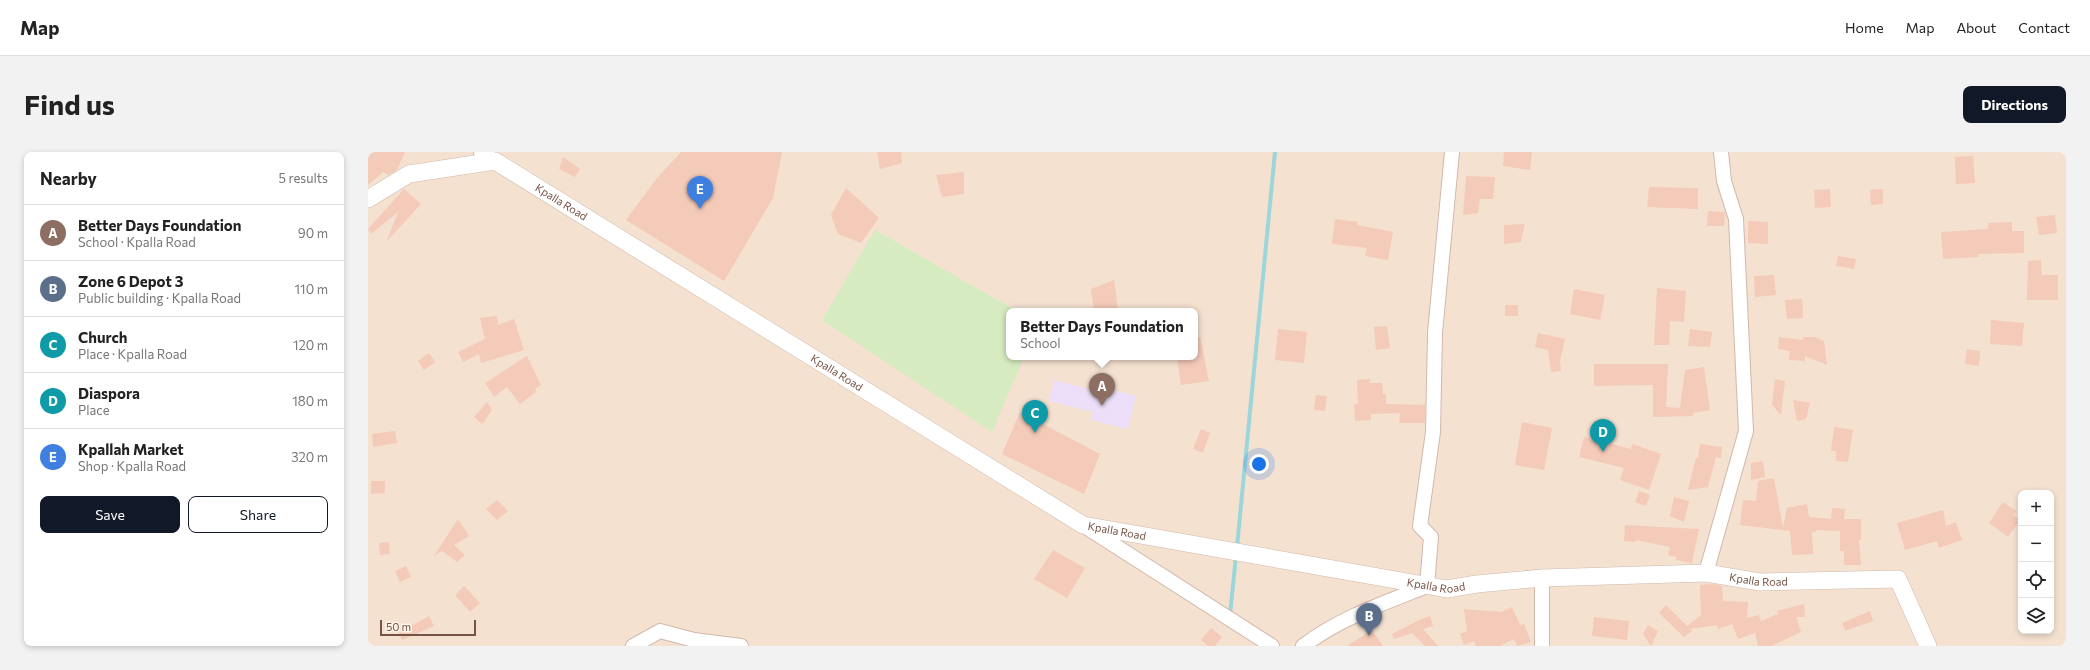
<!DOCTYPE html>
<html lang="en">
<head>
<meta charset="utf-8">
<style>
	:root { --surface:#fff; --page:#f2f2f2; --text:#222; --muted:#767676; --line:#e0e0e0; --accent:#111827 }
	body { margin:0; font-family:Commissioner,sans-serif; background:var(--page); color:var(--text) }
	.controls { position:absolute; right:12px; bottom:12px; display:grid; overflow:hidden; border-radius:8px; box-shadow:0 2px 6px #0003 }
	.controls button { width:36px; height:36px; display:grid; place-items:center; padding:0; border:0; border-bottom:1px solid var(--line); background:var(--surface); color:var(--text); font:20px sans-serif }
	.scale { position:absolute; left:12px; bottom:10px; width:96px; box-sizing:border-box; padding-left:4px; border:2px solid #765347; border-top:0; font-size:11px; line-height:14px; white-space:nowrap; color:#765347; -webkit-text-stroke:3px #fff4e9; paint-order:stroke }
	.you { position:absolute; left:891px; top:312px; width:14px; height:14px; margin:-10px; border:3px solid #fff; border-radius:50%; background:#1a73e8; box-shadow:0 0 0 6px #1a73e833 }
	.badge { display:grid; place-items:center; width:26px; height:26px; border-radius:50%; background:var(--accent); color:#fff; font-size:13px; font-weight:700 }
	.pin { position:absolute; translate:-50% -33px; filter:drop-shadow(0 1px 2px #0008) }
	.pin::after { content:''; position:absolute; top:21px; width:14px; height:12px; background:inherit; clip-path:polygon(0 0,100% 0,50% 100%) }
	.popup { position:absolute; left:638px; top:156px; width:192px; height:52px; box-sizing:border-box; display:grid; place-content:center; border-radius:8px; background:var(--surface); filter:drop-shadow(0 1px 3px #0005); font-size:13px; white-space:nowrap; color:var(--muted) }
	.popup b { font-size:15px; color:var(--text) }
	.popup::after { content:''; position:absolute; left:50%; top:100%; margin-left:-8px; border:8px solid transparent; border-top-color:var(--surface) }
	.list { margin:0; padding:0; list-style:none }
	h2 { display:flex; justify-content:space-between; align-items:center; height:52px; margin:0; padding:0 16px; font-size:17px }
	h2 small { font-size:13px; font-weight:400; color:var(--muted) }
	.list li { display:grid; grid-template-columns:26px 1fr auto; gap:12px; align-items:center; box-sizing:border-box; height:56px; padding:0 16px; border-top:1px solid var(--line) }
	.list b { display:block; font-size:15px; white-space:nowrap }
	.list p { margin:0; font-size:13px; white-space:nowrap; color:var(--muted) }
	.list em { font-size:13px; font-style:normal; color:var(--muted) }
	.actions { display:flex; gap:8px; padding:12px 16px }
	.actions a { flex:1; padding:9px 0; border:1px solid var(--accent); border-radius:8px; text-align:center; font-size:14px; color:var(--accent) }
	.actions .main { background:var(--accent); color:#fff }
	.icon { flex:none; width:22px; height:22px; fill:none; stroke:currentColor; stroke-width:2; stroke-linecap:round; stroke-linejoin:round }
	.map { position:relative; flex:none; width:1698px; height:494px; overflow:hidden; border-radius:8px }
	header { display:flex; align-items:center; gap:24px; box-sizing:border-box; height:56px; padding:0 20px; background:var(--surface); border-bottom:1px solid var(--line) }
	header strong { font-size:19px }
	nav { display:flex; gap:22px; margin-inline-start:auto; font-size:14px }
	.intro { display:flex; align-items:center; justify-content:space-between; box-sizing:border-box; height:96px; padding:0 24px }
	h1 { margin:0; font-size:28px }
	.button { padding:10px 18px; border-radius:8px; background:var(--accent); color:#fff; font-size:14px; font-weight:700 }
	main { display:flex; gap:24px; padding:0 24px }
	aside { flex:1; background:var(--surface); border-radius:8px; box-shadow:0 2px 6px #0003 }
	.map>svg:first-child { display:block }
	.residential { fill:#f5e1d0; fill-rule:evenodd }
	.education { fill:#eddffa }
	.green { fill:#d6ecc0 }
	.lines { fill:none; stroke-linecap:round; stroke-linejoin:round }
	.stream { stroke:#9bd7da; stroke-width:4 }
	.building { fill:#f4cab8 }
	.minor-casing { stroke:#d1b8ab; stroke-width:16 }
	.tertiary-casing { stroke:#d1b8ab; stroke-width:18 }
	.minor { stroke:#fff; stroke-width:14 }
	.tertiary { stroke:#fff; stroke-width:17 }
	.labels { text-anchor:middle; stroke-width:3; stroke-linejoin:round; paint-order:stroke }
	.street-label { font-size:11px; fill:#765347; stroke:#fff4e9 }
</style>
</head>
<body>
<header>
<strong>Map</strong>
<nav><a>Home</a><a>Map</a><a>About</a><a>Contact</a></nav>
</header>
<div class="intro"><h1>Find us</h1><a class="button">Directions</a></div>
<main>
<aside>
<h2>Nearby<small>5 results</small></h2>
<ul class="list">
<li><span class="badge" style="background:#8d6e63">A</span><div><b>Better Days Foundation</b><p>School · Kpalla Road</p></div><em>90 m</em></li>
<li><span class="badge" style="background:#5c6f8a">B</span><div><b>Zone 6 Depot 3</b><p>Public building · Kpalla Road</p></div><em>110 m</em></li>
<li><span class="badge" style="background:#0f9aa8">C</span><div><b>Church</b><p>Place · Kpalla Road</p></div><em>120 m</em></li>
<li><span class="badge" style="background:#0f9aa8">D</span><div><b>Diaspora</b><p>Place</p></div><em>180 m</em></li>
<li><span class="badge" style="background:#3f7fe0">E</span><div><b>Kpallah Market</b><p>Shop · Kpalla Road</p></div><em>320 m</em></li>
</ul>
<div class="actions"><a class="main">Save</a><a>Share</a></div>
</aside>
<div class="map">
<svg width="1698" height="494" viewBox="0 0 1698 494">
	<rect width="100%" height="100%" fill="#fdf0e2"/>
	<path class="residential" d="M0 0H1698V494H0ZM641 159H827V205H641ZM1653 341H1683V479H1653Z"/>
	<path class="education" d="M686 228 728 239 729 234 768 244 760 277 723 268 725 260 681 249Z"/>
	<path class="green" d="M507 78 649 159H641V205H656L624 280 454 168Z"/>
	<g class="lines">
		<path class="stream" d="M869 395 907 0
			M862 463 868 404"/>
	</g>
	<path class="building" d="M0 0H37L29 18 21 23 15 20 0 33Z
		M313 0H414L405 46 356 129 258 68 289 26Z
		M509 0H533L534 11 512 17Z
		M1136 0H1164L1162 18 1135 14Z
		M1605 4 1607 31 1588 32 1587 5Z
		M195 5 212 17 207 25 191 17Z
		M596 20V42L574 45 568 23Z
		M1098 24 1127 25 1125 47H1112L1110 61 1095 63Z
		M1281 35 1330 36V57L1279 55Z
		M478 36 511 66 493 91 470 82 463 63Z
		M36 37 53 52 20 88H19L30 60 3 82 0 77Z
		M1462 37 1463 55 1447 56 1446 38Z
		M1515 37V52L1503 53 1502 38Z
		M1340 59 1357 60 1356 74H1339Z
		M1687 63 1689 81 1671 83 1668 65Z
		M967 67 990 70 989 73 1025 80 1020 108 997 104 999 96 964 92Z
		M1380 69 1400 70V92L1380 91Z
		M1644 70V79H1656V101L1610 102 1611 105 1575 107 1573 80 1620 77V71Z
		M1157 72 1153 90 1136 92V73Z
		M1470 104 1488 107 1486 117 1468 114Z
		M1673 108 1674 123H1690V148H1659L1660 109Z
		M1406 123 1408 143 1387 145 1386 124Z
		M746 128 750 159H726L723 137Z
		M1289 136 1318 139 1316 170 1302 169 1301 193H1286Z
		M1206 137 1237 143 1232 168 1202 162Z
		M1434 147 1435 166 1419 167 1417 148Z
		M1137 153H1150V164H1137Z
		M129 164 130 173 146 167 156 198 113 211 111 202 95 210 90 200 117 187 112 166Z
		M1623 168 1656 171 1654 194 1622 192Z
		M1019 174 1022 196 1008 198 1006 175Z
		M910 177 939 180 936 211 907 208Z
		M1322 177 1344 180 1342 195 1320 194Z
		M1170 181 1197 187 1192 209 1193 219 1183 220 1180 198 1167 195Z
		M832 185 841 229 813 233 809 205H827V186Z
		M1411 185 1435 188V185H1447L1456 189 1459 213 1437 204V209L1421 208 1422 199 1410 197Z
		M1599 197 1612 199 1611 214 1597 212Z
		M61 201 67 210 56 218 50 209Z
		M159 204 173 233 167 237 168 240 152 252 139 235 126 245 117 231Z
		M1226 212H1300L1298 255 1312 256 1317 218 1336 215 1342 258 1325 261V264L1285 265V233L1226 234Z
		M1002 227V231H1014L1015 242H1018V252L1057 253V271H1031L1032 261 1003 262V268L987 269 986 252H990L989 228Z
		M1407 227 1417 229 1413 263 1404 253Z
		M948 243 959 244 957 259 946 258Z
		M1425 248 1442 251 1438 267 1429 269Z
		M119 250 124 258 114 272 106 265Z
		M652 260 732 302 716 342 634 302Z
		M1154 270 1184 276 1176 318 1147 313Z
		M1466 275 1485 278 1480 310 1468 309V299H1463Z
		M833 277 842 281 835 301 825 297Z
		M27 279 29 291 5 295 4 282Z
		M1216 285 1263 297 1264 292 1293 302 1281 338 1252 328 1256 316 1211 305Z
		M1332 292 1354 295 1353 306 1348 305 1340 335 1320 338 1328 306H1330Z
		M1395 309 1397 325 1383 328V311Z
		M1406 326 1415 376 1419 356 1439 352 1441 365 1463 367 1464 356 1477 357 1476 367H1493V388H1491L1493 413H1476V399H1472V379L1448 378V380H1444L1445 402 1424 403 1422 379 1372 373 1375 348 1388 349 1390 329Z
		M3 329H17V341L3 342Z
		M1271 339 1282 343 1278 354 1267 350Z
		M1306 345 1321 349 1316 370 1302 364Z
		M129 348 140 359 129 368 118 357Z
		M1635 350 1648 359 1645 363 1652 368 1640 385 1621 371Z
		M1575 358 1578 374 1588 370 1594 388 1571 396 1569 389 1537 398 1529 371Z
		M90 367 101 384 86 393 97 403 89 410 74 399 66 404Z
		M1257 373 1331 377 1324 411 1308 408 1309 405 1300 403 1302 395 1268 388 1267 390 1256 389Z
		M21 390 22 402 12 403 11 391Z
		M685 398 717 416 699 446 666 427Z
		M38 414 43 425 32 430 27 419Z
		M1346 432 1354 434 1355 449 1380 450 1379 466 1391 463 1393 469 1410 462 1409 459 1436 452 1437 465H1428L1433 480 1403 494H1390L1387 481 1370 487 1364 472 1350 477 1349 473 1322 477 1324 479 1316 485 1291 461 1298 453 1319 474 1333 463 1332 433Z
		M96 434 112 451 102 460 87 443Z
		M1144 455 1152 473 1156 472 1163 490 1149 494 1146 487 1132 494H1108L1106 489 1096 493 1092 482 1099 479 1096 457 1133 460Z
		M1502 459 1505 469 1477 479 1474 471Z
		M61 464 66 474 34 488 31 481Z
		M1062 464 1065 474 1055 477 1070 494H1057L1044 481 1026 487 1024 482 1051 468Z
		M1226 465 1261 469 1259 488 1224 484Z
		M1280 473 1290 479 1283 494 1275 482Z
		M843 476 854 485 847 494H840L833 488Z
		M1004 478 1015 494H979Z"/>
	<g class="lines">
		<g class="minor-casing">
			<path id="minor" d="M113 0 127 9
				M718 375 904 494
				M1338 421 1378 279 1368 67 1356 29 1353 0
				M265 494 292 479 326 488 373 494
				M935 494C972 466 1016 451 1059 434L1063 385 1052 374 1065 280 1067 181 1084 0
				M1174 494V426"/>
		</g>
		<g class="tertiary-casing">
			<g id="tertiary">
				<path id="s1" d="M0 47 41 22 127 9 715 373 1079 437 1109 432 1174 426 1338 421 1392 430 1530 427 1560 494"/>
			</g>
		</g>
		<use href="#minor" class="minor"/>
		<use href="#tertiary" class="tertiary"/>
	</g>
	<g class="labels">
		<g class="street-label">
			<text dy="4" stroke="none"><textPath href="#s1" startOffset="213">Kpalla Road</textPath></text>
			<text dy="4" stroke="none"><textPath href="#s1" startOffset="537">Kpalla Road</textPath></text>
			<text dy="4" stroke="none"><textPath href="#s1" startOffset="861">Kpalla Road</textPath></text>
			<text dy="4" stroke="none"><textPath href="#s1" startOffset="1509">Kpalla Road</textPath></text>
			<text dy="4" stroke="none"><textPath href="#s1" startOffset="1185">Kpalla Road</textPath></text>
		</g>
	</g>
</svg>
<div class="controls">
<button>+</button>
<button>−</button>
<button><svg class="icon" aria-label="locate" viewBox="0 0 24 24"><circle cx="12" cy="12" r="6"/><path d="M12 2v4M12 18v4M2 12h4M18 12h4"/></svg></button>
<button><svg class="icon" aria-label="layers" viewBox="0 0 24 24"><path d="M12 4l9 5-9 5-9-5zM3 14l9 5 9-5"/></svg></button>
</div>
<div class="scale">50 m</div>
<div class="you"></div>
<div class="pin badge" style="left:734px;top:254px;background:#8d6e63">A</div>
<div class="popup"><b>Better Days Foundation</b>School</div>
<div class="pin badge" style="left:1001px;top:484px;background:#5c6f8a">B</div>
<div class="pin badge" style="left:667px;top:281px;background:#0f9aa8">C</div>
<div class="pin badge" style="left:1235px;top:300px;background:#0f9aa8">D</div>
<div class="pin badge" style="left:332px;top:57px;background:#3f7fe0">E</div>
</div>
</main>
</body>
</html>
